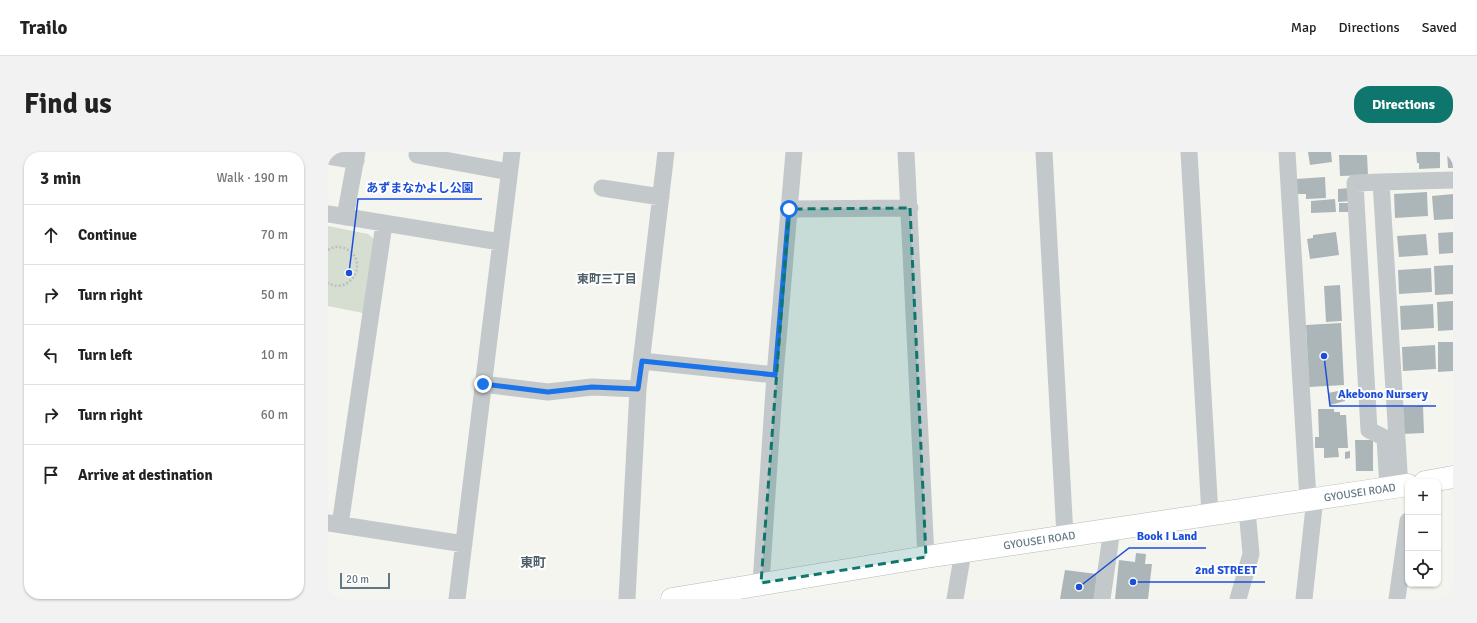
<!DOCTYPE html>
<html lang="en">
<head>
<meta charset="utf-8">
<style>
	:root { --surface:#fff; --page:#f2f2f2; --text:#222; --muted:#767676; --line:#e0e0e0; --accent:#0f766e }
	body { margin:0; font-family:Signika,"Noto Sans JP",sans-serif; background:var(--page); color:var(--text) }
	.controls { position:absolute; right:12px; bottom:12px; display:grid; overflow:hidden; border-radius:8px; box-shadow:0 1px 3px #0004 }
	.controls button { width:36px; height:36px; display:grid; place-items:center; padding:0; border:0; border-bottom:1px solid var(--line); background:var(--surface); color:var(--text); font:20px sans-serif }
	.scale { position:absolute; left:12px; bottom:10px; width:50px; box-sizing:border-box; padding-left:4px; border:2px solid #617884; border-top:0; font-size:11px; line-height:14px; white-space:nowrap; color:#617884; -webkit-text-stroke:3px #fff; paint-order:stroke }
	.stop { position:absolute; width:12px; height:12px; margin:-9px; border:3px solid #1a73e8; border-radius:50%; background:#fff }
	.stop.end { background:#1a73e8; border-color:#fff; box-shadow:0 1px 4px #0008 }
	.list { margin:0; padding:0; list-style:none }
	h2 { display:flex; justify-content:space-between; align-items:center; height:52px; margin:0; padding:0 16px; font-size:17px }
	h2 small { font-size:13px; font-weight:400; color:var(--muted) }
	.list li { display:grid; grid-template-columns:26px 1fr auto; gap:12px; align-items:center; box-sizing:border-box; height:60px; padding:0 16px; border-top:1px solid var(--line) }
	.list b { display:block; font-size:15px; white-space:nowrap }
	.list em { font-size:13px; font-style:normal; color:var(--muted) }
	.icon { flex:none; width:22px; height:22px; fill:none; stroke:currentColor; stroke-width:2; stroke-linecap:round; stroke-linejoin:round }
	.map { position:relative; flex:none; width:1125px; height:447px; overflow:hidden; border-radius:16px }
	header { display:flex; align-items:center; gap:24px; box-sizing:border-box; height:56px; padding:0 20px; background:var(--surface); border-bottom:1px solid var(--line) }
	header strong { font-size:19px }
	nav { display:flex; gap:22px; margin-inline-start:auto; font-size:14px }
	.intro { display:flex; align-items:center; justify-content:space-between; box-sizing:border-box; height:96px; padding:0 24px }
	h1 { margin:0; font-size:28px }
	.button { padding:10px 18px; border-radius:16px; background:var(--accent); color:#fff; font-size:14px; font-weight:700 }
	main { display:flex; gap:24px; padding:0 24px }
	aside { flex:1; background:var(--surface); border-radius:16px; box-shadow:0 1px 3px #0004 }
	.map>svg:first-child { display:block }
	.green { fill:#d6ddd1 }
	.building { fill:#acb6b9 }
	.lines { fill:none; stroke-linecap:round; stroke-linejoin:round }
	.highway-casing { stroke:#b5babc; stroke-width:23 }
	.path { stroke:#bdbfc1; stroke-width:2.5; stroke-dasharray:2 2; stroke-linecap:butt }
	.minor { stroke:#c3c8ca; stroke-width:17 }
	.highway { stroke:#fff; stroke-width:22 }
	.route { stroke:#1a73e8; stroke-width:5 }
	.marked { fill:#0f766e; fill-opacity:0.2; stroke:#0f766e; stroke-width:3; stroke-dasharray:8 5; stroke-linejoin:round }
	.labels { text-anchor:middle; stroke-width:4; stroke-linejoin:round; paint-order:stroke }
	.street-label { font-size:11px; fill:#617884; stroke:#fff }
	.neighbourhood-label { font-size:12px; font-weight:bold; fill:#4f6069; stroke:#fff }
	.quarter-label { font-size:13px; font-weight:bold; fill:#4f6069; stroke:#fff }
	.leader { fill:none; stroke:#1d4ed8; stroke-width:1.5 }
	.callout-dot { fill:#1d4ed8; stroke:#fff; stroke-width:1.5 }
	.callout-label { font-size:12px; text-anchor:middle; font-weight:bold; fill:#1d4ed8; stroke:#fff; stroke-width:4; stroke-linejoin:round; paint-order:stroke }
</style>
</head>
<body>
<header>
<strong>Trailo</strong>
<nav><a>Map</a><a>Directions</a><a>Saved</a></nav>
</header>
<div class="intro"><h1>Find us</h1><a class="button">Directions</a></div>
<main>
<aside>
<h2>3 min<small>Walk · 190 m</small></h2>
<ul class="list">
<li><svg class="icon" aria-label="ahead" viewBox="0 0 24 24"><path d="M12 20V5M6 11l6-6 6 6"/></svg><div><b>Continue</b></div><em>70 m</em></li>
<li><svg class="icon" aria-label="right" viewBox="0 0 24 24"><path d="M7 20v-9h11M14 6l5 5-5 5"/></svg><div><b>Turn right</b></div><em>50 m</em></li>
<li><svg class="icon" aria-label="left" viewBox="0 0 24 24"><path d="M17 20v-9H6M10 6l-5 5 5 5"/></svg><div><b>Turn left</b></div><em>10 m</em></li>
<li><svg class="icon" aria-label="right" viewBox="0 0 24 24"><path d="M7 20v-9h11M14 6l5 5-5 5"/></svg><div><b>Turn right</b></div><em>60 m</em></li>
<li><svg class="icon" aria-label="arrive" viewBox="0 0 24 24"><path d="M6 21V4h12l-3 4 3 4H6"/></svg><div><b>Arrive at destination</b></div></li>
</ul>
</aside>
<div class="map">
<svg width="1125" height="447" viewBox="0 0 1125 447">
	<rect width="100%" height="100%" fill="#f5f5f0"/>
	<path class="green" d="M0 74 40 82 47 88 35 161 0 154Z"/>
	<path class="building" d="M980 0H1003L1004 10 982 13Z
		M1088 0H1112V16L1091 17V11H1089Z
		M1119 0H1125V16H1120Z
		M1011 3H1039L1040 23 1012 24Z
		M997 25 998 46 978 47V42H969L968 27Z
		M1022 36 1023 49 1010 50V37Z
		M1099 40 1100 64 1067 66 1066 42Z
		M1125 42V67L1106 68 1104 44Z
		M1007 47 1008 60 983 61V49Z
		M1011 51H1021V60H1011Z
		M1008 80 1011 103 982 107 979 87 985 86V83Z
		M1125 80V101L1111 102 1110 81Z
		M1098 82 1100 103 1071 105 1069 84Z
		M1125 113V142L1107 143 1106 114Z
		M1103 116 1104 140 1071 142 1070 118Z
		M1012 133 1014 169 998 170 996 134Z
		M1125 149V178L1110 179 1109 150Z
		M1105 152 1106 176 1073 178 1072 154Z
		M1013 171 1016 233 981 235 978 173Z
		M1110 190H1125V219L1110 220Z
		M1107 193 1108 217 1075 219 1074 195Z
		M1015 238 1017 249 1002 253 1000 241Z
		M1095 254 1096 281 1074 282 1073 255Z
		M990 257H1006V260H1012V263H1018L1020 296H1010L1011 305 996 306V296H987V285H991Z
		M1027 288H1045V319H1028Z
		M1022 299V306L1017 307V300Z
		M808 401 818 402 817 412H824L820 447H787L791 408 807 410Z
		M737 418 769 422 766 447H732Z"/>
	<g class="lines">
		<g class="highway-casing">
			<g id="highway">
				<path d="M1097 330 1125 325"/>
				<path id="s1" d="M344 447 598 405 1080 333"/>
			</g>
		</g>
		<path class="path" d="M0 98C6 94 12 94 18 97 42 108 23 144 0 131"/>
		<path class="minor" d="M578 0 598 405
			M716 0 737 384
			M861 0 882 363
			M959 0 980 347
			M89 3 181 20
			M0 4 28 9
			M1053 30 1125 28
			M274 36 333 45
			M461 57 582 56
			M0 62 172 90
			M17 65 29 0
			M314 209 447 223
			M155 232 220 240 264 235 310 237
			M1060 336 1057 286 1041 278 1027 31 1053 30 1072 335
			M1 371 136 392
			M12 373 56 72
			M433 431 447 223 466 0
			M129 447 184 0
			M299 447 310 237 338 0
			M627 447 635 400
			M774 447 784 377
			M910 447 923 402 919 358
			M976 447 987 346
			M1069 447 1080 369"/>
		<use href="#highway" class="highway"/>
	</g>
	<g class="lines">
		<path class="route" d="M155 232 220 240 264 235 310 237 314 209 447 223 461 57"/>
	</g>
	<path class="marked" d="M582 56 598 405 433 431 461 57Z"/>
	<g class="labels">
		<g class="street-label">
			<text dy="4" stroke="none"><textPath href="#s1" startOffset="696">GYOUSEI ROAD</textPath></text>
			<text dy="4" stroke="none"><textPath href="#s1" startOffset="372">GYOUSEI ROAD</textPath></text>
		</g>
		<g class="neighbourhood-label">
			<text x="279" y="131">東町三丁目</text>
		</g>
		<g class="quarter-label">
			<text x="205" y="415">東町</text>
		</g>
	</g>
	<path class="leader" d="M21 121L30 47H154M996 204L1002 254H1108M751 435L801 396H878M805 430L859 430H937"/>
	<g class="callout-dot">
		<circle cx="21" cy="121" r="4"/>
		<circle cx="996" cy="204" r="4"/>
		<circle cx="751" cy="435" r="4"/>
		<circle cx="805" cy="430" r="4"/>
	</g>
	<g class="callout-label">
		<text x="92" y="40">あずまなかよし公園</text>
		<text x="1055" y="246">Akebono Nursery</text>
		<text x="839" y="388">Book I Land</text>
		<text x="898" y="422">2nd STREET</text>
	</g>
</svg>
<div class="controls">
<button>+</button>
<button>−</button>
<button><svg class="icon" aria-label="locate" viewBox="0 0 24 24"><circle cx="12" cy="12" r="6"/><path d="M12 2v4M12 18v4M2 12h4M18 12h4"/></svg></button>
</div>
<div class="scale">20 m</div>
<div class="stop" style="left:461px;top:57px"></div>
<div class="stop end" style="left:155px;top:232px"></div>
</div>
</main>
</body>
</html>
